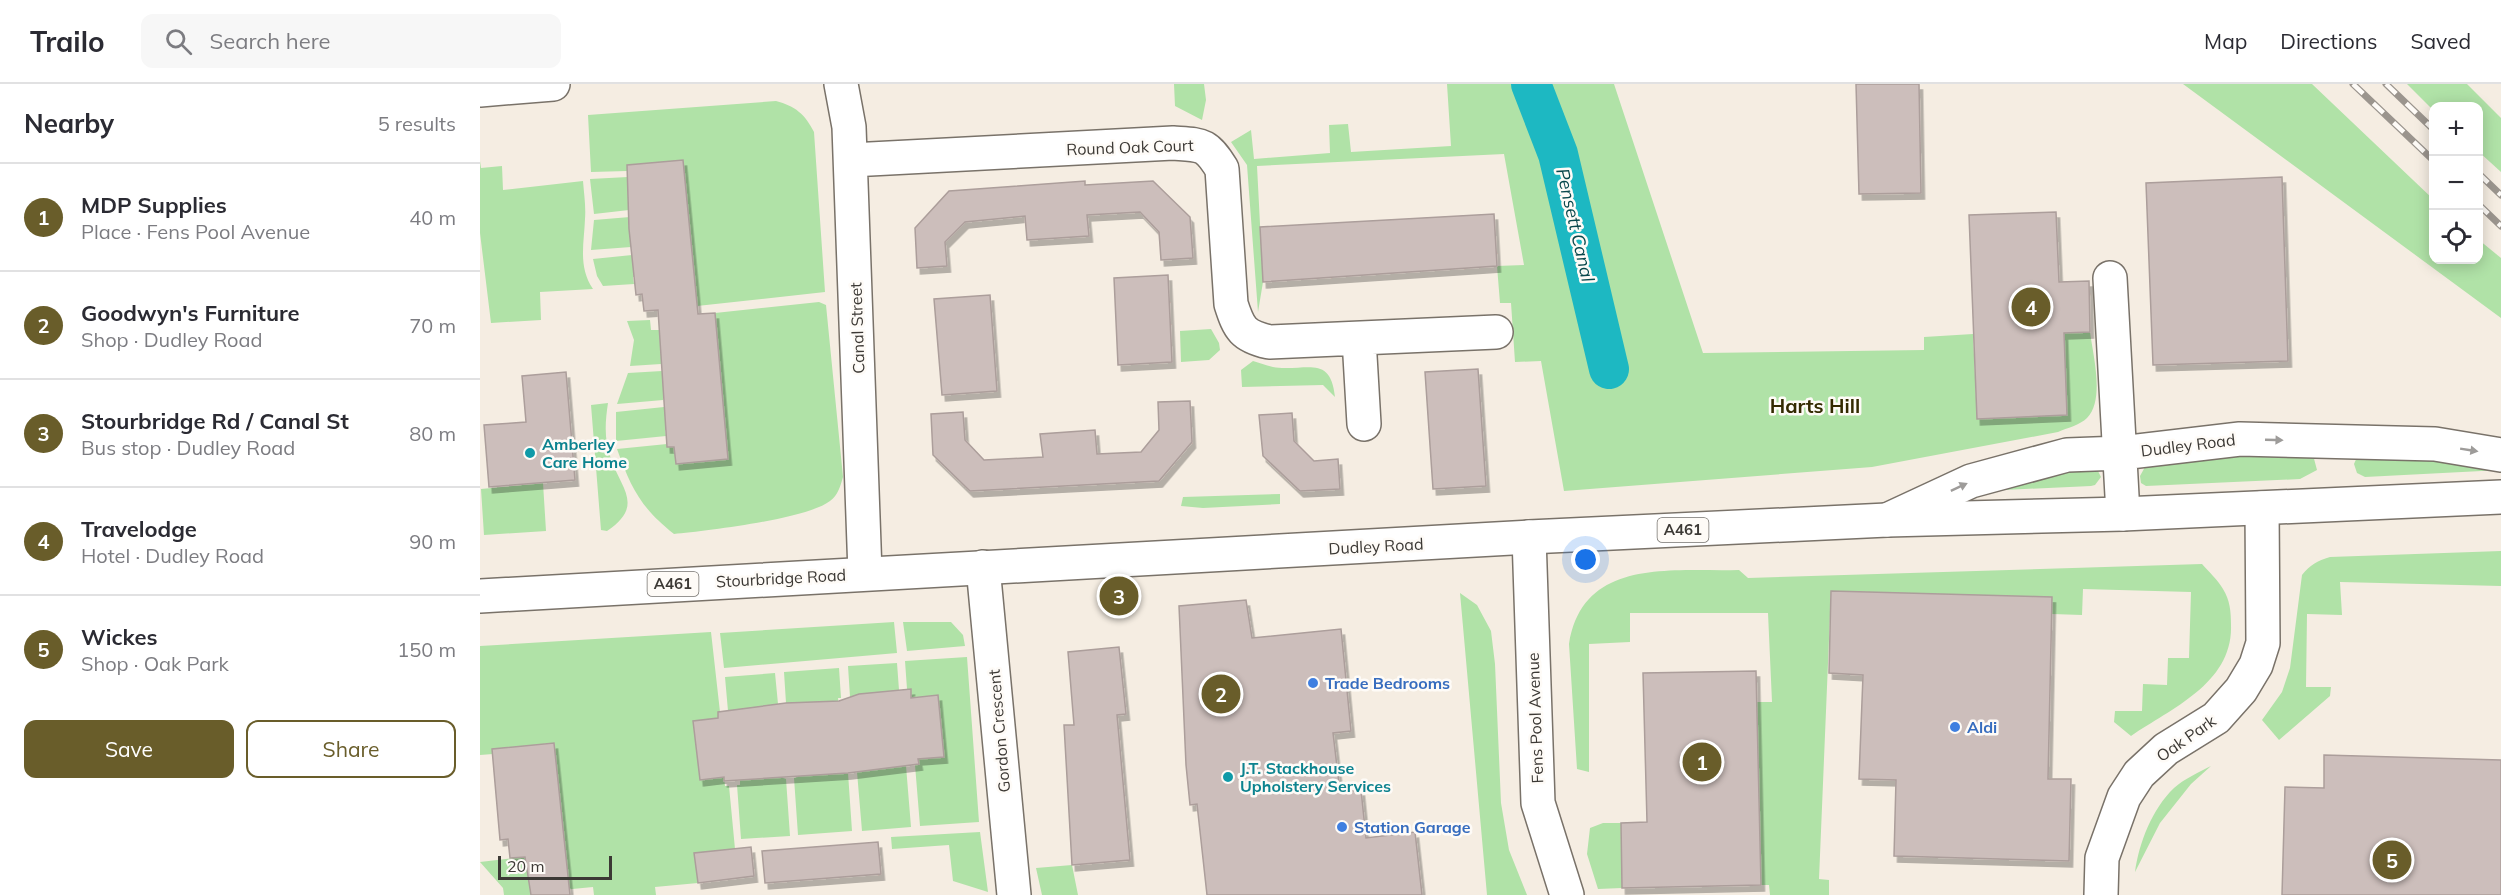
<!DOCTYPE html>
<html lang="en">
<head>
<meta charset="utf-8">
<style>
	:root { --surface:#fff; --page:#f7f7f7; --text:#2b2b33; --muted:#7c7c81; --line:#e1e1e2; --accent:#695d2a }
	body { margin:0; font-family:Mulish,sans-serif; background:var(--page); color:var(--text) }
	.controls { position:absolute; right:18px; top:18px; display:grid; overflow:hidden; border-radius:12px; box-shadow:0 3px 15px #0003 }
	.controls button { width:54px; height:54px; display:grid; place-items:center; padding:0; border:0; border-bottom:2px solid var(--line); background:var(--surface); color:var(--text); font:30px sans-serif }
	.scale { position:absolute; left:18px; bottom:15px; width:114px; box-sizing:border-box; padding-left:6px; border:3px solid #3c3935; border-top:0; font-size:16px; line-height:21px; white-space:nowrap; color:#3c3935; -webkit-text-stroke:4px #fefbf7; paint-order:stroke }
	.you { position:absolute; left:1106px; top:476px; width:21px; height:21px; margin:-15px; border:4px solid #fff; border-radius:50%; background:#1a73e8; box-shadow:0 0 0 9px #1a73e833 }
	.badge { display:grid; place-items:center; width:39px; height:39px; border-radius:50%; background:var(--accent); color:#fff; font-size:20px; font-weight:700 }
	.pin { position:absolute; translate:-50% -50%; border:3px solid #fff; box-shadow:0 2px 6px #0006 }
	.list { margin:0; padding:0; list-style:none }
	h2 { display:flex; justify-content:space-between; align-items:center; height:78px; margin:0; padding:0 24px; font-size:26px }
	h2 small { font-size:20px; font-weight:400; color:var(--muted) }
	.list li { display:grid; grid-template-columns:39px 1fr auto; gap:18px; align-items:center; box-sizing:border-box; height:108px; padding:0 24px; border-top:2px solid var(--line) }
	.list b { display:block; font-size:22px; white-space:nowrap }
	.list p { margin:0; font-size:20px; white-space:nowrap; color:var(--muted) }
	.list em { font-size:20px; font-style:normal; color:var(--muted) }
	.actions { display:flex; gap:12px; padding:18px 24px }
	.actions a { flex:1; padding:14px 0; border:2px solid var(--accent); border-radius:12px; text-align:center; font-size:21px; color:var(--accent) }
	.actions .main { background:var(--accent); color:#fff }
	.icon { flex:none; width:33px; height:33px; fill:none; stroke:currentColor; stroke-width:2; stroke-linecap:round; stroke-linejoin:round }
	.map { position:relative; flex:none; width:2021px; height:811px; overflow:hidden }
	header { display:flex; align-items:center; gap:36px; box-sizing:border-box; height:84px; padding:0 30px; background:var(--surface); border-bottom:2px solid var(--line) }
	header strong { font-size:28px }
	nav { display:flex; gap:33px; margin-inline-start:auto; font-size:21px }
	.search { width:420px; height:54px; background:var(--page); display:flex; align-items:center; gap:15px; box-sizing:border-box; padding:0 21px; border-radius:12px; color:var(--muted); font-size:22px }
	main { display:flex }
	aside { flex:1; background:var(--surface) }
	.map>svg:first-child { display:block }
	.green { fill:#b0e2a7 }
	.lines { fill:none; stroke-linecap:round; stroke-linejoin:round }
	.canal { stroke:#1db8c2; stroke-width:40 }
	.building { fill:#ccbebb; stroke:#ac9e9b; stroke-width:1.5; filter:url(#shadow) }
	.minor-casing { stroke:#797269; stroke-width:36 }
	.primary-casing { stroke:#797269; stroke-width:36 }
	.minor { stroke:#fff; stroke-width:33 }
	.primary { stroke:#fff; stroke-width:33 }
	.rail-casing { stroke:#9b958e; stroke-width:7 }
	.rail { stroke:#fefbf7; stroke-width:4.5; stroke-dasharray:14; stroke-linecap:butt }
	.oneway { fill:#9e9c9a }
	.culture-dot { fill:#0f9aa8; stroke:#fefbf7; stroke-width:2 }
	.shop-dot { fill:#3f7fe0; stroke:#fefbf7; stroke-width:2 }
	.labels { text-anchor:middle; stroke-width:5; stroke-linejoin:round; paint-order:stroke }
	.shield { fill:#fefbf7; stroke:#76736f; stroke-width:1.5 }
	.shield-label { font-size:15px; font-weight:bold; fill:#3c3935 }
	.street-label { font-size:16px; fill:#3c3935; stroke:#fefbf7 }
	.culture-label { font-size:16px; font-weight:bold; fill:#0d838f; stroke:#fefbf7; text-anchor:start }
	.shop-label { font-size:16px; font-weight:bold; fill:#366cbe; stroke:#fefbf7; text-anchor:start }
	.water-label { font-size:18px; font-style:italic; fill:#09484c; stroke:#fefbf7 }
	.quarter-label { font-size:20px; font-weight:bold; fill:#332a00; stroke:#fefbf7 }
</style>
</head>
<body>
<header>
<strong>Trailo</strong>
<div class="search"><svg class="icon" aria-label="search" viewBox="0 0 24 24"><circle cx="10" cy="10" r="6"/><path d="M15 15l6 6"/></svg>Search here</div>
<nav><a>Map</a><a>Directions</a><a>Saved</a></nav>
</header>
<main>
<aside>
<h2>Nearby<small>5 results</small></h2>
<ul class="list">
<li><span class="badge">1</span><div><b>MDP Supplies</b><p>Place · Fens Pool Avenue</p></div><em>40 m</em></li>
<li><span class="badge">2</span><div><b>Goodwyn's Furniture</b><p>Shop · Dudley Road</p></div><em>70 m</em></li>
<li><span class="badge">3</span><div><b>Stourbridge Rd / Canal St</b><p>Bus stop · Dudley Road</p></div><em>80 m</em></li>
<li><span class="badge">4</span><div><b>Travelodge</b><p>Hotel · Dudley Road</p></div><em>90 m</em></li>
<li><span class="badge">5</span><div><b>Wickes</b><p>Shop · Oak Park</p></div><em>150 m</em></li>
</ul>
<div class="actions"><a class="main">Save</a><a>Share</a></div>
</aside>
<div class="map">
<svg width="2021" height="811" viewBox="0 0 2021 811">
	<defs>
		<filter id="shadow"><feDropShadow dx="3.5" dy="6" stdDeviation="0" flood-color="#0004"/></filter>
	</defs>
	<rect width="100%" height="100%" fill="#f5ede2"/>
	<path class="green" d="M694 0H724L726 16 722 36 695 22Z
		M967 0H1134L1223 269 1444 266V253L1493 250 1497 335 1586 331 1584 249 1610 248C1613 271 1625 316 1607 334 1600 341 1587 344 1578 348L1392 383 1084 407 1061 277 1035 278 1031 219H1020L1017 182 1044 181 1024 70 777 82 783 198 778 228 767 81 751 58 771 46 774 75 850 69 849 41 868 40 871 68 971 62Z
		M1703 0H1832L1953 115 1954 176H1998L1999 156 2021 174V234Z
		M1927 0H1987L2021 34V88L1999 68 1998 22H1954L1953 26Z
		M296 17C315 22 325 30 334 48L345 208 217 222 203 77 147 81V87L111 88 108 31Z
		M0 77 1 84 22 82 23 106 103 97C104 110 106 122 105 135 104 160 98 183 113 205L60 208 61 236 11 239 0 149Z
		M148 93 149 126 114 130 110 95Z
		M150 133 151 163 111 166 114 136Z
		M152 171 161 193H153L154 200 123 202 117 192 113 175Z
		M339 218 346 221 363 393C360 403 358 411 350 417 327 435 226 447 194 450 161 424 151 404 137 365L187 360V363H194L196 380 248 375 235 229Z
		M170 236 171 246H179L180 250H185L187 273 181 274V280L150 282 154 256 147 237Z
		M731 245 739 259 740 266 729 276 701 278 700 247Z
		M773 277C783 280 792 284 802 284 831 285 851 274 855 313L843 301 762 303 761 286Z
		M182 287 191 310H183V316L137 320 148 289Z
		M128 319C125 339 124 356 131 375 142 406 164 422 127 447L121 446 111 321Z
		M184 323V327H191L193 345 185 346 186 352 136 357V328Z
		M1763 365 1833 371 1837 386 1820 395 1666 402 1661 399 1660 392 1665 383Z
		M1962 370 2021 386 1885 393 1877 389 1874 380 1877 373Z
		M1616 383 1621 393 1615 401 1611 402 1524 406 1519 404 1522 397Z
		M63 399 66 447 4 451 1 405Z
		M800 410V420L723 424 701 422 703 413Z
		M2021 467V502L1860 498 1862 531 1827 530 1826 603H1851L1850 612 1799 656 1782 636 1802 608 1810 584 1822 491C1830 481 1837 477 1850 473Z
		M1722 480C1729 488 1738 496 1743 505 1750 516 1751 528 1751 541 1753 599 1692 624 1651 652L1634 638 1635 627H1662L1663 600 1687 601 1688 574H1709L1711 508 1603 505 1602 531 1572 530 1571 513 1351 507 1339 795 1349 796V811H1290L1289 801H1281L1277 618H1292L1288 529H1150V558L1109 560V688L1097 685 1089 560C1103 473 1192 488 1259 486L1268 494Z
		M980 509 997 521 1011 547 1015 580 1021 719 1029 766 1047 811H1007Z
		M414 538 417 569 244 584 240 549Z
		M423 538H471L483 551 485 562 427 567Z
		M231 548 240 628H238V634L213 637 220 695 244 693 245 702H249L255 765 215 769 218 799 175 803 176 811H114L113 803 51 809V811H24L23 804 0 778 85 768 74 659 12 665 13 670 0 671V562Z
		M487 573 499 738 440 742 435 681 439 680 438 675 463 673 458 611 431 614V605H427L425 577Z
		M417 579 419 606 370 613 368 582Z
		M359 584 361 614H358L359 622 306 619 304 588Z
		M295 589 298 620H295L296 628 248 627 245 593Z
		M422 676 423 682H426L431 743 382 747 377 688 382 687 381 680Z
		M1731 682 1711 700 1680 739 1655 788C1659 759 1672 725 1694 704 1704 695 1719 688 1731 682Z
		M318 686 368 689 372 747 318 751 314 694 318 693Z
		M302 688 303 694 306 695 310 752 261 755 257 701H260V692Z
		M1123 739H1141L1142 804 1118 805 1107 770 1110 744Z
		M500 748 508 808 473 797 469 761 412 765 411 753Z
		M592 781 598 811H562L556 784Z"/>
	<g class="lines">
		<path class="canal" d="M1051 0 1078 70 1129 285"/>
	</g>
	<path class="building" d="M1376 0H1439L1441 109 1379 110Z
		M203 76 218 230 235 229 248 375 196 380 194 363H187L178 226 164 227 162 210 156 211 149 145 147 81Z
		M1802 93 1808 277 1673 281 1666 99Z
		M605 97V101L673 97 710 133 713 174 681 176 679 148 660 128 607 131 609 152 547 156 545 132 485 138 465 158 467 182 437 184 435 144 469 107Z
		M1576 128 1579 198 1609 197 1610 248 1584 249 1587 331 1497 335 1489 131Z
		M1014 130 1017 182 783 198 780 143Z
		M688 191 692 278 638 281 634 194Z
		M510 211 517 307 462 311 454 215Z
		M998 285 1006 402 953 405 945 288Z
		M86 288 95 396 9 403 4 341 46 338 42 292Z
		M710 317 712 358 679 397 490 407 453 371 451 330 483 328 485 356 504 376 563 373 560 350 615 346 617 370 661 368 679 346 678 318Z
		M812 329 814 357 834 377 858 375 860 405 820 407 783 372 779 331Z
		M1351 507 1572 513 1568 695H1591L1589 777 1414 772 1416 696 1379 695 1383 591 1349 589Z
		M766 516 772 554 861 545 871 647 853 649 860 708 881 706 886 754 935 748 942 811H727L717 720 710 721 706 681 699 522Z
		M639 563 646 630 637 631 650 776 592 781 584 641H594L588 568Z
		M1276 587 1281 801 1142 804 1141 739 1167 738 1163 589Z
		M431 605V614L458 611 464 673 438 675 439 680 368 689 244 697V693L220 696 213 637 238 634V628L306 619 359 617 379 610Z
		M74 659 90 811H51L45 773 30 774 28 755 20 756 12 665Z
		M1844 671 2021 676V811H1802L1805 703 1844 704Z
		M398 758 401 790 285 799 282 767Z
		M271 763 274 792 218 799 214 769Z"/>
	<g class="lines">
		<g class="minor-casing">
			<path id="minor" d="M361 0 369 43 385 489
				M0 6 73 0
				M371 76 693 59C722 61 726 59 742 85L751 220C759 245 763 252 789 258L1016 248
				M1630 194 1643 430
				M879 255 884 340
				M1407 436 1491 397 1587 371 1641 369 1760 355 1955 360 2021 371
				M1049 453 1058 719 1087 811
				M503 483 534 811
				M1621 811 1622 774 1644 713 1659 690 1686 665 1736 634 1761 606 1776 581 1783 559 1782 424"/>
		</g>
		<g class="primary-casing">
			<path id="primary" d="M0 512 1049 453 1407 436 1643 430 2021 413"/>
		</g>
		<use href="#minor" class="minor"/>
		<use href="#primary" class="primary"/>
		<g class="rail-casing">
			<path id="rail" d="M1873 0 1954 77
				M1906 0 1954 46
				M1998 89 2021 111
				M1998 120 2021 142"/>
		</g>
		<use href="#rail" class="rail"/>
	</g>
	<defs><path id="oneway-solid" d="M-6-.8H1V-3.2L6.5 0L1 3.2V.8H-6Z" transform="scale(1.5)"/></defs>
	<g class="oneway">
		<use href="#oneway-solid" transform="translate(1794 356) rotate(2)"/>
		<use href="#oneway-solid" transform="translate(1989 366) rotate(9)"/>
		<use href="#oneway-solid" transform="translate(1479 403) rotate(-25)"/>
	</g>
	<g class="culture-dot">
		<circle cx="50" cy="369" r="6"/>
		<circle cx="748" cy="693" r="6"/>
	</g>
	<g class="shop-dot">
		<circle cx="833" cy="599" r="6"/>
		<circle cx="1475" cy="643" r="6"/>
		<circle cx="862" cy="743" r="6"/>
	</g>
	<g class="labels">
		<g class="shield">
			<rect x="1177.5" y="434" width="51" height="24" rx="4.5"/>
			<rect x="167.5" y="488" width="51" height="24" rx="4.5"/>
		</g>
		<g class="shield-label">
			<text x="1203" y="451">A461</text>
			<text x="193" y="505">A461</text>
		</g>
		<g class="street-label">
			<text transform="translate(650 63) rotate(-2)" y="6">Round Oak Court</text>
			<text transform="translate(377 244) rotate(-92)" y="6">Canal Street</text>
			<text transform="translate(1708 361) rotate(-7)" y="6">Dudley Road</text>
			<text transform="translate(896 462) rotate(-3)" y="6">Dudley Road</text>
			<text transform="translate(301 494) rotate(-3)" y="6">Stourbridge Road</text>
			<text transform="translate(1055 634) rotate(-92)" y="6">Fens Pool Avenue</text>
			<text transform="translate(519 647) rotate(-95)" y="6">Gordon Crescent</text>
			<text transform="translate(1706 654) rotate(-35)" y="6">Oak Park</text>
		</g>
		<g class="culture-label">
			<text x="62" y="366">Amberley<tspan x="62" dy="18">Care Home</tspan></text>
			<text x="760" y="690">J.T. Stackhouse<tspan x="760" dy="18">Upholstery Services</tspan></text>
		</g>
		<g class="shop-label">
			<text x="845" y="605">Trade Bedrooms</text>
			<text x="1487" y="649">Aldi</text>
			<text x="874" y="749">Station Garage</text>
		</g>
		<g class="water-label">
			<text transform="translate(1095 141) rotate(77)" y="6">Pensett Canal</text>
		</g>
		<g class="quarter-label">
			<text x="1335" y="329">Harts Hill</text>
		</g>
	</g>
</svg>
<div class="controls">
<button>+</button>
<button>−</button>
<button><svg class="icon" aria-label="locate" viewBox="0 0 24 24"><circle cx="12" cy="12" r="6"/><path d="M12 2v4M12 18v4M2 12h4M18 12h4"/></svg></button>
</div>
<div class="scale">20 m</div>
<div class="you"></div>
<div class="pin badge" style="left:1222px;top:678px">1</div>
<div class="pin badge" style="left:741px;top:610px">2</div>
<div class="pin badge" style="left:639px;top:512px">3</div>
<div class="pin badge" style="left:1551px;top:223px">4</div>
<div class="pin badge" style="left:1912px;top:776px">5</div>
</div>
</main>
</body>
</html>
